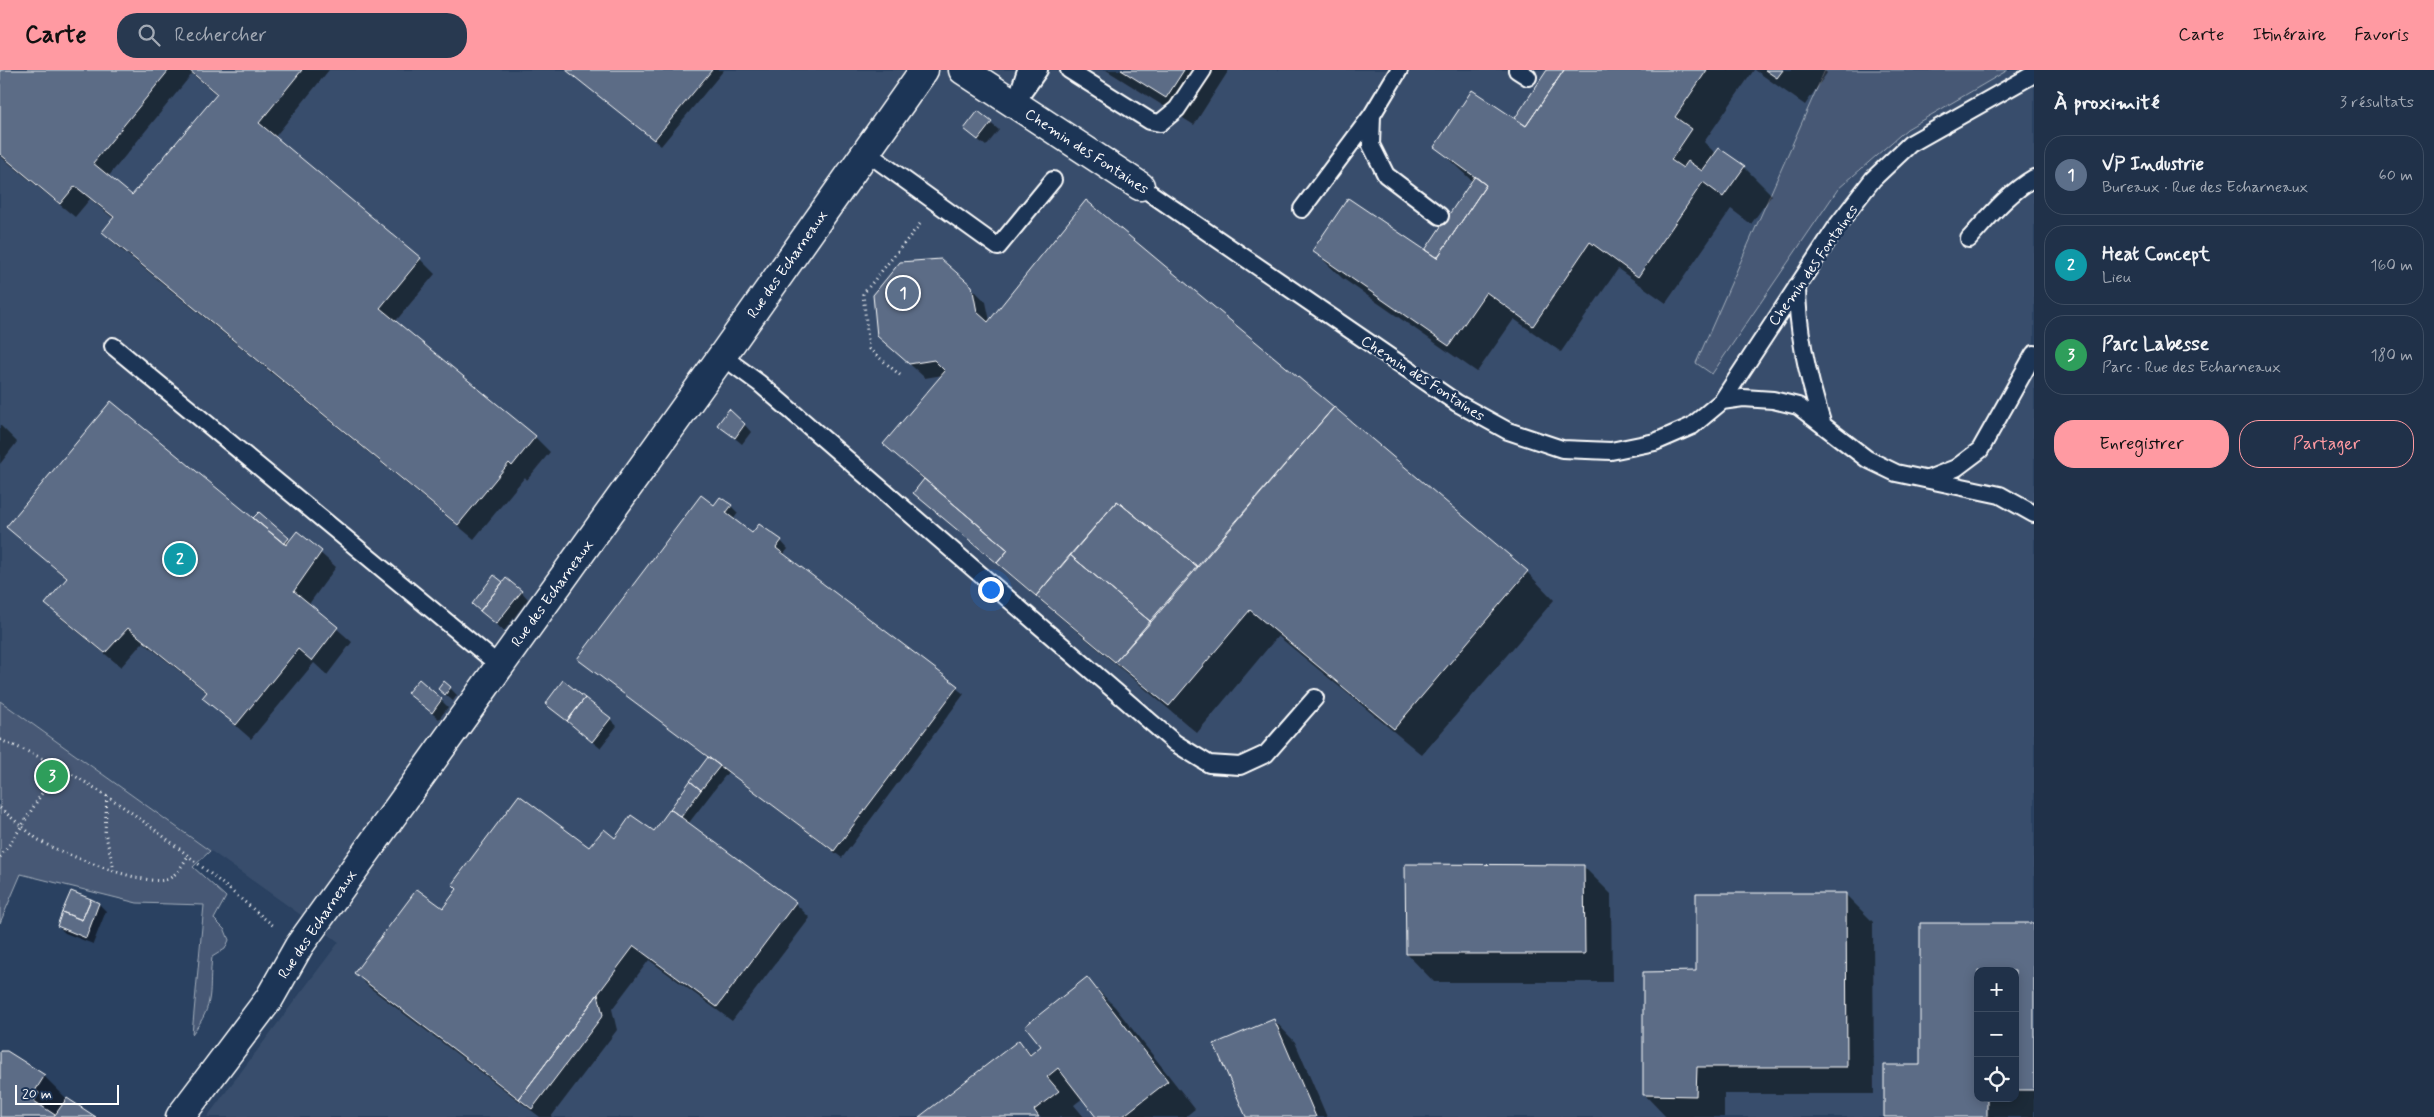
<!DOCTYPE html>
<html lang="fr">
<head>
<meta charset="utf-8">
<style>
	:root { --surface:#203149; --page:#283950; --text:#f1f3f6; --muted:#a2a9b4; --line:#3d4c61; --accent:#ff9aa2 }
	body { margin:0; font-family:Mynerve,sans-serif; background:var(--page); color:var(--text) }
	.controls { position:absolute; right:15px; bottom:15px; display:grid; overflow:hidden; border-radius:10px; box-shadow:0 2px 12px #0003 }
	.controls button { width:45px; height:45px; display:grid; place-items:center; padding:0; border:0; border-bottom:1px solid var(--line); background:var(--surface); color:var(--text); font:25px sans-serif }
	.scale { position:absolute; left:15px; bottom:12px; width:104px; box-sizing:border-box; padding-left:5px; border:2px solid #fff; border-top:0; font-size:14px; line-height:18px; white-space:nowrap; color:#fff; -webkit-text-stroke:4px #1d3557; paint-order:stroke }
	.you { position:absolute; left:990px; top:519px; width:18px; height:18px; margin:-12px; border:4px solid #fff; border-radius:50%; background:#1a73e8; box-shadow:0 0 0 8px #1a73e833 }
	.badge { display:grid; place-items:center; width:32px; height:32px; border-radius:50%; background:var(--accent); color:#fff; font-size:16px; font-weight:700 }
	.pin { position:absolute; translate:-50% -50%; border:2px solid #fff; box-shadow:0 1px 5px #0006 }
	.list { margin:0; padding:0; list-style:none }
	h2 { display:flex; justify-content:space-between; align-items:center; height:65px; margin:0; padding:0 20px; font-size:21px }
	h2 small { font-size:16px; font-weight:400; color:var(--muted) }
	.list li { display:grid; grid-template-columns:32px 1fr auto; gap:15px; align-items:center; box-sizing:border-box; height:80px; margin:0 10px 10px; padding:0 10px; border:1px solid var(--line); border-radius:20px }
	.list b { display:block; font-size:19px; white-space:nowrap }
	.list p { margin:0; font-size:16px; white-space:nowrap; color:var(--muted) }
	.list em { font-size:16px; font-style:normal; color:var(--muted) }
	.actions { display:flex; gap:10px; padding:15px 20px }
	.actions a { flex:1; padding:11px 0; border:1px solid var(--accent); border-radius:20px; text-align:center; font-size:18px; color:var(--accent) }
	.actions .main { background:var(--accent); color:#111 }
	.icon { flex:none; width:28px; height:28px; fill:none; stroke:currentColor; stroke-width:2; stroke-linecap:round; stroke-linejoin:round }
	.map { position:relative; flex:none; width:2034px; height:1047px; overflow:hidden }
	header { display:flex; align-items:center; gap:30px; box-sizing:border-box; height:70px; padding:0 25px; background:var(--accent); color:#111 }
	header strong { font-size:24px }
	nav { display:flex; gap:28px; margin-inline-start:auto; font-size:18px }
	.search { width:350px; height:45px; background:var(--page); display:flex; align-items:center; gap:12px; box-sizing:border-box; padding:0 18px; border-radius:20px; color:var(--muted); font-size:19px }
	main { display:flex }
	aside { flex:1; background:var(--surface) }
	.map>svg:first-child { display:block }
	.built { fill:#394e6c; fill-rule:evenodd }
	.green { fill:#465975; stroke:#a2acba }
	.shadow { fill:#0007; fill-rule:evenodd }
	.building { fill:#5b6c86; stroke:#fff }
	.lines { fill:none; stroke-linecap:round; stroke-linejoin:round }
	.lane-casing { stroke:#fff; stroke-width:20 }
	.street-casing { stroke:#fff; stroke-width:31 }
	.path { stroke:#fff; stroke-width:3; stroke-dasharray:1 4; stroke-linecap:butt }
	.lane { stroke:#1d3557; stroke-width:16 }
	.street { stroke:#1d3557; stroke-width:28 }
	.labels { text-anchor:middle; stroke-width:5; stroke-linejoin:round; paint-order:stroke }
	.street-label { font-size:15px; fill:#fff; stroke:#1d3557 }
</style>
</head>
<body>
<header>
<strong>Carte</strong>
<div class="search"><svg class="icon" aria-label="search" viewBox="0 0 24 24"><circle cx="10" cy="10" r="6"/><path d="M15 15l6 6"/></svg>Rechercher</div>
<nav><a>Carte</a><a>Itinéraire</a><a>Favoris</a></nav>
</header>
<main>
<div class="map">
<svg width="2034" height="1047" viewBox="0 0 2034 1047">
	<rect width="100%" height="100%" fill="#2a4161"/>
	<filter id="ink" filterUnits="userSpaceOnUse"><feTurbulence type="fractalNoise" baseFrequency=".02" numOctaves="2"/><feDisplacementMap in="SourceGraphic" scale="10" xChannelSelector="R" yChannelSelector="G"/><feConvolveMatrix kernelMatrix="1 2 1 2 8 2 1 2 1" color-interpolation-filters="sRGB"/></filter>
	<g filter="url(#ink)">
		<path class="built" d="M0 0H1825L1697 293 1712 304 1838 119 1907 59 2008 0H2034V1047H207L339 872 0 631ZM1978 901H2015V1028H1978Z"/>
		<path class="green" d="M1825 0H2008L1907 59 1838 119 1712 304 1696 293Z
			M0 631 210 781 193 797 226 827 214 849 225 860 229 870 225 879 212 887C208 921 216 934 192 964L204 835 137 833 21 804 0 853Z"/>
		<path class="shadow" d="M0 0H329L274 68 420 189 435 204 395 252 535 367 550 382 527 410 525 407 474 469 118 177 103 162 114 149 90 129 75 147 0 86ZM192 4 217 25 132 127 108 107Z
			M567 0H724L661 76Z
			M1106 0H1229L1194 55Z
			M1548 0H1754L1704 72 1716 84 1719 79 1744 97 1772 125 1751 154 1731 139 1666 233 1618 199 1561 282 1514 249 1477 302 1342 208 1314 181 1431 186 1473 112 1436 77 1520 53 1516 48Z
			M1755 0H1824L1827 3 1805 35Z
			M978 43 999 60 986 76 973 66Z
			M971 217 986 232 990 251 1527 502 1554 530 1422 685 1278 566 1197 663 930 437 915 423 925 411 884 374 943 305 925 308 878 265Z
			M744 354 751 362 742 374 719 355Z
			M0 355 17 372 0 394Z
			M715 436H731L738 443 733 450 752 465 781 471 788 479 783 485 964 624 842 788 728 702 688 754 795 833 810 848 732 951 649 890 612 939 617 960 551 1047H540L370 918 355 903 443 840 459 819 615 769 654 762 709 688 579 589Z
			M261 456 291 471 298 463 336 497 309 534 352 572 327 605 314 593 251 669 204 628 207 623 143 572 121 597 62 549 47 534 67 509 8 457Z
			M503 514 521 521 528 529 504 561 480 541Z
			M450 618 457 625 453 631 439 619Z
			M416 630H441L448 637 439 649Z
			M554 641 610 649 617 656 600 678Z
			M1583 796 1611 824 1612 912H1434L1407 884Z
			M1845 824 1873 852 1874 1024H1724V1047H1666L1644 1024 1697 902Z
			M99 834 106 841 93 874 65 863 58 856Z
			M1921 855H2034V1047H1885L1921 996ZM1978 901H2015V1028H1978Z
			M1087 909 1115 937 1195 1039 1185 1047H1098L1083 1028 1074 1035 1084 1047H921L1019 971 1032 985 1043 976Z
			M1274 950 1295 972 1327 1047H1247Z
			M7 982 44 1006 66 1028 94 1047H0V983Z"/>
		<path class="building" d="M0 0H169L93 93 132 125 217 24 189 0H302L259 53 421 188 380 238 536 366 512 396 509 393 458 455 102 162 114 147 75 116 60 134 0 84Z
			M566 0H712L654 70Z
			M1121 0H1184L1166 28Z
			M1547 0H1564L1526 56 1515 48Z
			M1564 0H1707L1675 47 1692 59 1671 90 1683 98 1688 91 1702 101 1719 78 1745 96 1723 127 1703 112 1638 207 1590 172 1533 256 1486 222 1449 276 1312 181 1348 128 1437 188 1486 115 1434 77 1472 20 1526 56Z
			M1765 0H1783L1777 8Z
			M978 41 992 52 978 70 964 59Z
			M1475 106 1486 115 1437 188 1425 180Z
			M1086 130 1334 337 1198 497 1117 431 1036 526 997 493 1008 480 883 374 945 301 934 290 909 294 877 266 873 225 900 192 941 189 972 216 977 242 988 252Z
			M111 331 286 475 297 461 322 481 294 521 338 557 312 591 298 579 236 655 202 628 207 622 128 558 105 583 45 534 67 508 6 457Z
			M1334 337 1528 501 1394 659 1250 540 1169 636 1115 592Z
			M729 339 745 354 735 368 717 355Z
			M924 409 1008 480 997 493 913 423Z
			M701 425 714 435 720 427 732 435 726 443 752 463 759 454 782 470 776 478 958 616 834 781 577 589Z
			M1117 431 1198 497 1151 552 1070 485Z
			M259 442 289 468 284 474 253 448Z
			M1070 485 1151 552 1115 592 1036 526Z
			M494 505 503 512 480 541 472 534Z
			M506 508 522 521 496 554 480 541Z
			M419 609 442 629 432 643 407 623Z
			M563 610 585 628 567 651 545 634Z
			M444 611 451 617 445 625 438 619Z
			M585 628 611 648 592 672 567 651Z
			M708 687 720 696 701 720 690 711Z
			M690 711 701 720 681 747 670 739Z
			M519 725 589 777 604 759 615 768 631 745 654 761 670 739 796 832 717 937 634 876 519 1029 354 903 417 819 443 838 457 819 452 814Z
			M1405 794 1584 795 1585 884H1406Z
			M71 821 91 829 82 850 62 842Z
			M1696 823H1846L1847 997H1697L1696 1026 1643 1025V902L1696 901Z
			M91 829 99 833 86 868 57 856 62 842 82 850Z
			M1920 853H2034V1020H2015V901H1978V1028H1987V1047H1884V995H1920Z
			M1087 907 1168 1011 1122 1047H1096L1058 998 1047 1007 1059 1021 1034 1040 1039 1047H919L1019 970 1030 985 1041 976 1025 956Z
			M598 924 603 945 532 1039 519 1029Z
			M1274 949 1316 1047H1246L1214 974Z
			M0 981H7L45 1005 35 1021 39 1023 34 1031 55 1045 67 1028 96 1047H0Z"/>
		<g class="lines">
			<g class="lane-casing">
				<path id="lane" d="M1026 0 1015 34 1039 0
					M1069 0 1150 51 1160 53 1177 39 1203 0
					M1399 0 1372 45 1371 75 1386 105 1440 146
					M1517 0 1528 7
					M866 82 998 177 1053 110
					M1140 116 1457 333 1508 361 1562 379 1611 381 1655 372 1692 356 1722 331 1839 153 1873 109 1910 74 2034 4
					M1302 139 1372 45
					M1969 169C1989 147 2008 123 2034 108
					M1797 216C1797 263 1808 308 1822 352
					M113 276 500 596
					M722 286 759 313 1175 673 1209 694 1240 696 1266 684 1315 628
					M1722 331 1743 328 1773 330 1798 336 1867 389 1896 403 2000 425 2034 444
					M1928 409 1956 398 1980 380 2034 284"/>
			</g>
			<g class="street-casing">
				<path id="street" d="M963 0 1140 116
					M180 1047 269 929 299 876 722 286 924 0"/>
			</g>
			<path class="path" d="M900 305 869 279 863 224 920 154
				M0 670C105 710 189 787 275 857
				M107 726 105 762 114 800
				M0 738 37 769 49 776C69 785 148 818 168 809 177 805 183 794 188 786
				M0 787C22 759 38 727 59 697"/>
			<use href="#lane" class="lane"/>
			<use href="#street" class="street"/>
		</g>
	</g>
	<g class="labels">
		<g class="street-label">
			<text transform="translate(1087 81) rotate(33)" y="5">Chemin des Fontaines</text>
			<text transform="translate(787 194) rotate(-55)" y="5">Rue des Echarneaux</text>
			<text transform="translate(1813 195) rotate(-55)" y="5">Chemin des Fontaines</text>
			<text transform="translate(1423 308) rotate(33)" y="5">Chemin des Fontaines</text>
			<text transform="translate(552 523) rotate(-54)" y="5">Rue des Echarneaux</text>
			<text transform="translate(317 854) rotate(-56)" y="5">Rue des Echarneaux</text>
		</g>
	</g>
</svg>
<div class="controls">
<button>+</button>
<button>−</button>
<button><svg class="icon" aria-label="locate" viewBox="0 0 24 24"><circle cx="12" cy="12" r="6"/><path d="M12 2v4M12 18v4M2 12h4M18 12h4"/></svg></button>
</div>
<div class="scale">20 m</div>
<div class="you"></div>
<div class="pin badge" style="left:903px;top:223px;background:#5c6f8a">1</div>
<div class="pin badge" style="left:180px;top:489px;background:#0f9aa8">2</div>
<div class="pin badge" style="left:52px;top:706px;background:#2e9e5b">3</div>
</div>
<aside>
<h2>À proximité<small>3 résultats</small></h2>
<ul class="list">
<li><span class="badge" style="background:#5c6f8a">1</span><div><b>VP Industrie</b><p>Bureaux · Rue des Echarneaux</p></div><em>60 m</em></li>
<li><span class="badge" style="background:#0f9aa8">2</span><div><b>Heat Concept</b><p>Lieu</p></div><em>160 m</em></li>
<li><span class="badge" style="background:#2e9e5b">3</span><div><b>Parc Labesse</b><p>Parc · Rue des Echarneaux</p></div><em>180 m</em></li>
</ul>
<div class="actions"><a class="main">Enregistrer</a><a>Partager</a></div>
</aside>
</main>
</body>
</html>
